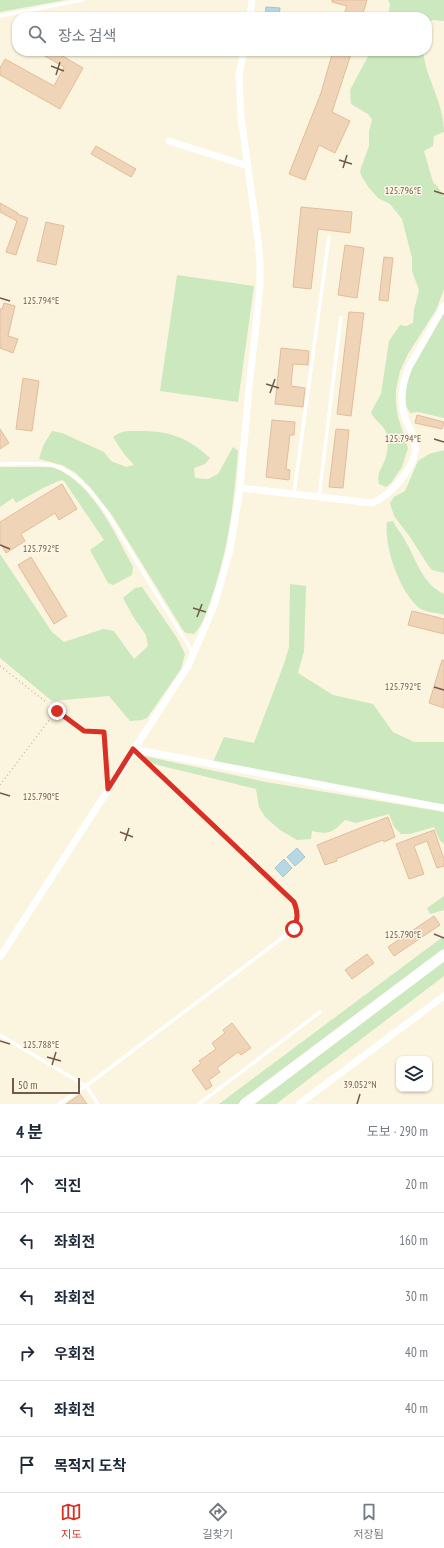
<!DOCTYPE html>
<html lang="ko">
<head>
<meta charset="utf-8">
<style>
	:root { --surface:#fff; --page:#f2f2f3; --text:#1f2937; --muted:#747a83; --line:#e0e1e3; --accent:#d93025 }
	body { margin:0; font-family:"PT Sans Narrow","Noto Sans KR",sans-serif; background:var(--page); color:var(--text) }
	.controls { position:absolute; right:12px; bottom:12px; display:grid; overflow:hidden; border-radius:8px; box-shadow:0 1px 3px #0004 }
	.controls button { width:36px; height:36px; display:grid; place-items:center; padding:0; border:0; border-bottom:1px solid var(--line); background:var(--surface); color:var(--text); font:20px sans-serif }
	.scale { position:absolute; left:12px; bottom:10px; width:68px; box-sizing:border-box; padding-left:4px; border:2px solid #715b48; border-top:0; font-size:11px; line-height:14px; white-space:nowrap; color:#715b48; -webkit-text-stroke:3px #fff7e5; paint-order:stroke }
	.stop { position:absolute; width:12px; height:12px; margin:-9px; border:3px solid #d93025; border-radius:50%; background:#fff }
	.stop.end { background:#d93025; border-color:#fff; box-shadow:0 1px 4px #0008 }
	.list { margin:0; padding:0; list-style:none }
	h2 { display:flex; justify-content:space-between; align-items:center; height:52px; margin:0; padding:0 16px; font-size:17px }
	h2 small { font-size:13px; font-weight:400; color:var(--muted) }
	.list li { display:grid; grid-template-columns:26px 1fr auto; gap:12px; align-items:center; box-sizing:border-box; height:56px; padding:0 16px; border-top:1px solid var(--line) }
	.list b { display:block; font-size:15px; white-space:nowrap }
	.list em { font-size:13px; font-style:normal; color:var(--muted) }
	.icon { flex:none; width:22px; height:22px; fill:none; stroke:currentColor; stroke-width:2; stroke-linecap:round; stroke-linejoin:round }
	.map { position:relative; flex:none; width:444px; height:1104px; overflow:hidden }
	.search { position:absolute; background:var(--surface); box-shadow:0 1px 3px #0004; left:12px; right:12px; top:12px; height:44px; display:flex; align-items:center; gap:10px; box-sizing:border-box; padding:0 14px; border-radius:16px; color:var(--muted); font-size:15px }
	.sheet { height:388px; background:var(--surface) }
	nav { display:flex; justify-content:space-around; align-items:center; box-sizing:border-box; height:56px; border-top:1px solid var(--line); background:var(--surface); font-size:11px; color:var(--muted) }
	nav a { display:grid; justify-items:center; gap:2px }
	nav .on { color:var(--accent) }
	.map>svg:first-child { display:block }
	.green { fill:#cbe8bf }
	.water { fill:#b5d8e4; stroke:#9cc6d5 }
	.building { fill:#f0d4b8; stroke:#e2bd99 }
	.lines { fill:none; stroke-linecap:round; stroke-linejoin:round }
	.path { stroke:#d4b89c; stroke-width:1.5; stroke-dasharray:1 3; stroke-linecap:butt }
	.lane { stroke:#fff; stroke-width:3.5 }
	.street { stroke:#fff; stroke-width:7 }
	.secondary { stroke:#fff; stroke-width:11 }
	.route { stroke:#d93025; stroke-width:5 }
	.ticks { fill:none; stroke:#715b48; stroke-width:1.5 }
	.ticks-label { font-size:10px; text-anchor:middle; fill:#715b48; stroke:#fff7e5; stroke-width:3; stroke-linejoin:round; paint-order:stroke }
</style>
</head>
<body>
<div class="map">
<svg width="444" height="1104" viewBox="0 0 444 1104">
	<rect width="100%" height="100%" fill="#fbf4df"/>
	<path class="green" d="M0 0H65L0 12Z
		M388 0H444V21L432 20 427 25V17H388L390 4Z
		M371 51H423C426 79 444 103 444 132L434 136 433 146 424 151 433 182 438 187 444 197V289L436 310 408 354 400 371 396 390V404L398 417 408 448 402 467 391 483 386 487 379 484C376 473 383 467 386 457 388 450 388 443 387 435 385 425 374 421 371 412L381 394 389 341 400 325 406 326 413 323 414 310 419 290 412 271V258L402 219 390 204 378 198 369 188 362 177 360 171 369 146V132L372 119 368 114 351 104 350 90Z
		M177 275 254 286 238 402 160 391Z
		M444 312V418L418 412 410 413C409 411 407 408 406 405 399 379 431 334 444 312Z
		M52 431 62 433 104 452 111 461 126 467 134 465 124 454 113 437C122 430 128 431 139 431 170 431 187 437 210 458L205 464 194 468 195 478 208 479 218 474 233 447 238 451C234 502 228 553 210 602 206 613 203 625 194 634L186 633 183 630 112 515 90 487 76 473 62 465 39 459 43 446Z
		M444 450V573L432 570 428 565 410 537 394 516 390 503 394 497 405 491 418 461 429 454Z
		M0 467H52C92 481 114 532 133 567L132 575 113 585 108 583 90 550 104 540 64 481 61 480 43 488 16 503 13 498 0 507Z
		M393 521C396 528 401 533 405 540 416 559 422 584 444 594V615C436 612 425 613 418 607 399 590 384 547 387 522Z
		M0 554 52 632 64 642 103 629 114 631 134 659 148 646 146 635 134 618 123 598 135 588 142 587 177 638 185 654 181 669 147 718 142 720 130 721 109 696 52 701 0 658Z
		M290 584 306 586 304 651 298 673 333 695 373 704 393 732 414 742H444V805L213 762 224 737 254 743 284 664 289 647Z
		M144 756 266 782 444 812V844L440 841 434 827 410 834H401L394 827 389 814 356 823 345 820C333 832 330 835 312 831L311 839 297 840 280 830 265 817 259 807 256 789 150 763Z
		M444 896V910L430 914 427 908Z
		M444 936V949L238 1104H219Z
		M444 961V976L276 1104H255Z"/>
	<path class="water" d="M266 7 280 8 279 17H265Z
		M297 848 305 857 295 866 287 857Z
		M284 859 292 868 283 877 275 868Z"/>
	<path class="building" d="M332 0H367L362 17H343L347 6 332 2Z
		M36 51H54L83 68 60 109 0 75V68L5 59 54 86 64 67Z
		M333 51H352L332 112 350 121 335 153 319 145 305 180 289 174 321 93Z
		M96 146 136 169 131 177 91 154Z
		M0 203 18 213 17 214 28 218 16 255 6 252 17 221 0 212Z
		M301 207 352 212 350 233 318 229 311 289 293 287Z
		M46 222 64 226 56 265 37 261Z
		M345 245 364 248 357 298 338 295Z
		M384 257 393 258 388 301 379 300Z
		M4 303 15 306 8 336 18 339 13 353 0 348V309H2Z
		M349 312 364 313 351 416 337 414Z
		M281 348 309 351 308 365 293 364 291 386 305 388 303 407 275 404Z
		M23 378 39 381 32 431 16 429Z
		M417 415 444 422 442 429 415 423Z
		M272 420 295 422 294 435H290L286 469 290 470 289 480 266 477Z
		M0 429 9 443 0 449Z
		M336 429 349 430 343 488 329 487Z
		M62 484 77 509 59 520 55 513 21 534 25 541 6 553 0 542V522Z
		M31 557 67 616 54 624 18 565Z
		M412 611 444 619V634L408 625Z
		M442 660H444V708L429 703Z
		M388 817 395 837 384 842 383 840 336 859 337 861 325 865 317 845Z
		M434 830 444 859V866L437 868 427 841 414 846 424 874 409 879 396 844Z
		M434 916 440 925 394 956 388 947Z
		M367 954 374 963 352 979 345 970Z
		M232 1023 251 1048 241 1055 238 1052 217 1068 220 1072 209 1080 212 1086 206 1090 192 1070 201 1063 199 1061 216 1049 212 1043 225 1033 223 1030Z
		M80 1094 87 1104H66L76 1097Z"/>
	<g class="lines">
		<path class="path" d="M0 666 45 701
			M0 785 53 715"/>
		<path class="lane" d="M0 16 83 0
			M0 464C18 464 47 461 63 469 95 486 117 529 135 559 154 590 173 622 193 652
			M294 494 329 237
			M319 497 341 317
			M50 705 84 731 104 732 108 788
			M0 1035 86 1086 294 929C298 919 298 912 294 901L135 751
			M59 1104 86 1086 98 1104
			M199 1104 320 1012"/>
		<path class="street" d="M250 17 252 0
			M169 141 248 166
			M240 488 372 503C381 500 391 491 398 483 408 471 418 457 415 441 413 433 408 426 405 418 400 401 402 383 409 367L444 306
			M133 749 444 808
			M0 957 188 666 214 606 230 550 240 488 249 388 260 287V263L258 240 241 117 239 75 244 51
			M299 1104 444 996"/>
		<path class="secondary" d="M245 1104 444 955"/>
	</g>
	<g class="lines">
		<path class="route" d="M57 711 84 731 104 732 108 789 133 749 294 902C298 912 298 919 294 929"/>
	</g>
	<path class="ticks" d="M51 66 64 71M56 75 60 62M339 160 352 164M343 168 347 155M434 191 444 194M0 298 10 301M266 384 279 388M270 393 275 379M434 439 444 442M0 545 10 549M193 608 206 612M197 617 202 604M434 687 444 690M0 793 10 796M120 832 133 837M125 841 129 828M434 934 444 938M0 1041 10 1044M47 1057 61 1061M52 1065 56 1052M357 1104 360 1094"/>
	<g class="ticks-label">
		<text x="403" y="194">125.796°E</text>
		<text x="41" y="304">125.794°E</text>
		<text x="403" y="442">125.794°E</text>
		<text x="41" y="552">125.792°E</text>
		<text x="403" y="690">125.792°E</text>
		<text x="41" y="800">125.790°E</text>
		<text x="403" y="938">125.790°E</text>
		<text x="41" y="1048">125.788°E</text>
		<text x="360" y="1088">39.052°N</text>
	</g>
</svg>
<div class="controls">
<button><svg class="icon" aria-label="layers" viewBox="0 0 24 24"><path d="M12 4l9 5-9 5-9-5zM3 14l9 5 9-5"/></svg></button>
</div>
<div class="scale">50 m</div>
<div class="stop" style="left:294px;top:929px"></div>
<div class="stop end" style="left:57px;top:711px"></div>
<div class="search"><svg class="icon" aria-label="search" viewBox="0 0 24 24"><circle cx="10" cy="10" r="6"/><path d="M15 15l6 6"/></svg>장소 검색</div>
</div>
<section class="sheet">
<h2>4 분<small>도보 · 290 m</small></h2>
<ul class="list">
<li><svg class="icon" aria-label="ahead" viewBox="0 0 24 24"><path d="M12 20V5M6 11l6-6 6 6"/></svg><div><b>직진</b></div><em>20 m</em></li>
<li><svg class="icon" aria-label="left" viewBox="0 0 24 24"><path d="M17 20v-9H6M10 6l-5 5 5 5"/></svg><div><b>좌회전</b></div><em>160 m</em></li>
<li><svg class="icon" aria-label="left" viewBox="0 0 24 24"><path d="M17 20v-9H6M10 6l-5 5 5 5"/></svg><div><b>좌회전</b></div><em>30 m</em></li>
<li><svg class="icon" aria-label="right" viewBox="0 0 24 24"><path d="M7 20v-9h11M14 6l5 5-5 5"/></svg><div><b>우회전</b></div><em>40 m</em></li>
<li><svg class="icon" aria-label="left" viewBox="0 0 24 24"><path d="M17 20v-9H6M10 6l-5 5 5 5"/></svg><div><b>좌회전</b></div><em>40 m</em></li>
<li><svg class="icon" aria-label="arrive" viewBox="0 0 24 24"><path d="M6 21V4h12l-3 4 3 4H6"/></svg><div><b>목적지 도착</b></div></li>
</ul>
</section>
<nav>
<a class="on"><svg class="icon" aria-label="map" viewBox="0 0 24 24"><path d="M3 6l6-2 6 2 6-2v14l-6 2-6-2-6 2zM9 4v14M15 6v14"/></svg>지도</a>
<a><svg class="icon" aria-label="directions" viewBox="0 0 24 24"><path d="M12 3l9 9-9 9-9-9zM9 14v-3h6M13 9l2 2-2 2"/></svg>길찾기</a>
<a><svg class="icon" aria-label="saved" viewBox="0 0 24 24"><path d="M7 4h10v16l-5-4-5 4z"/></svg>저장됨</a>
</nav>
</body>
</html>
